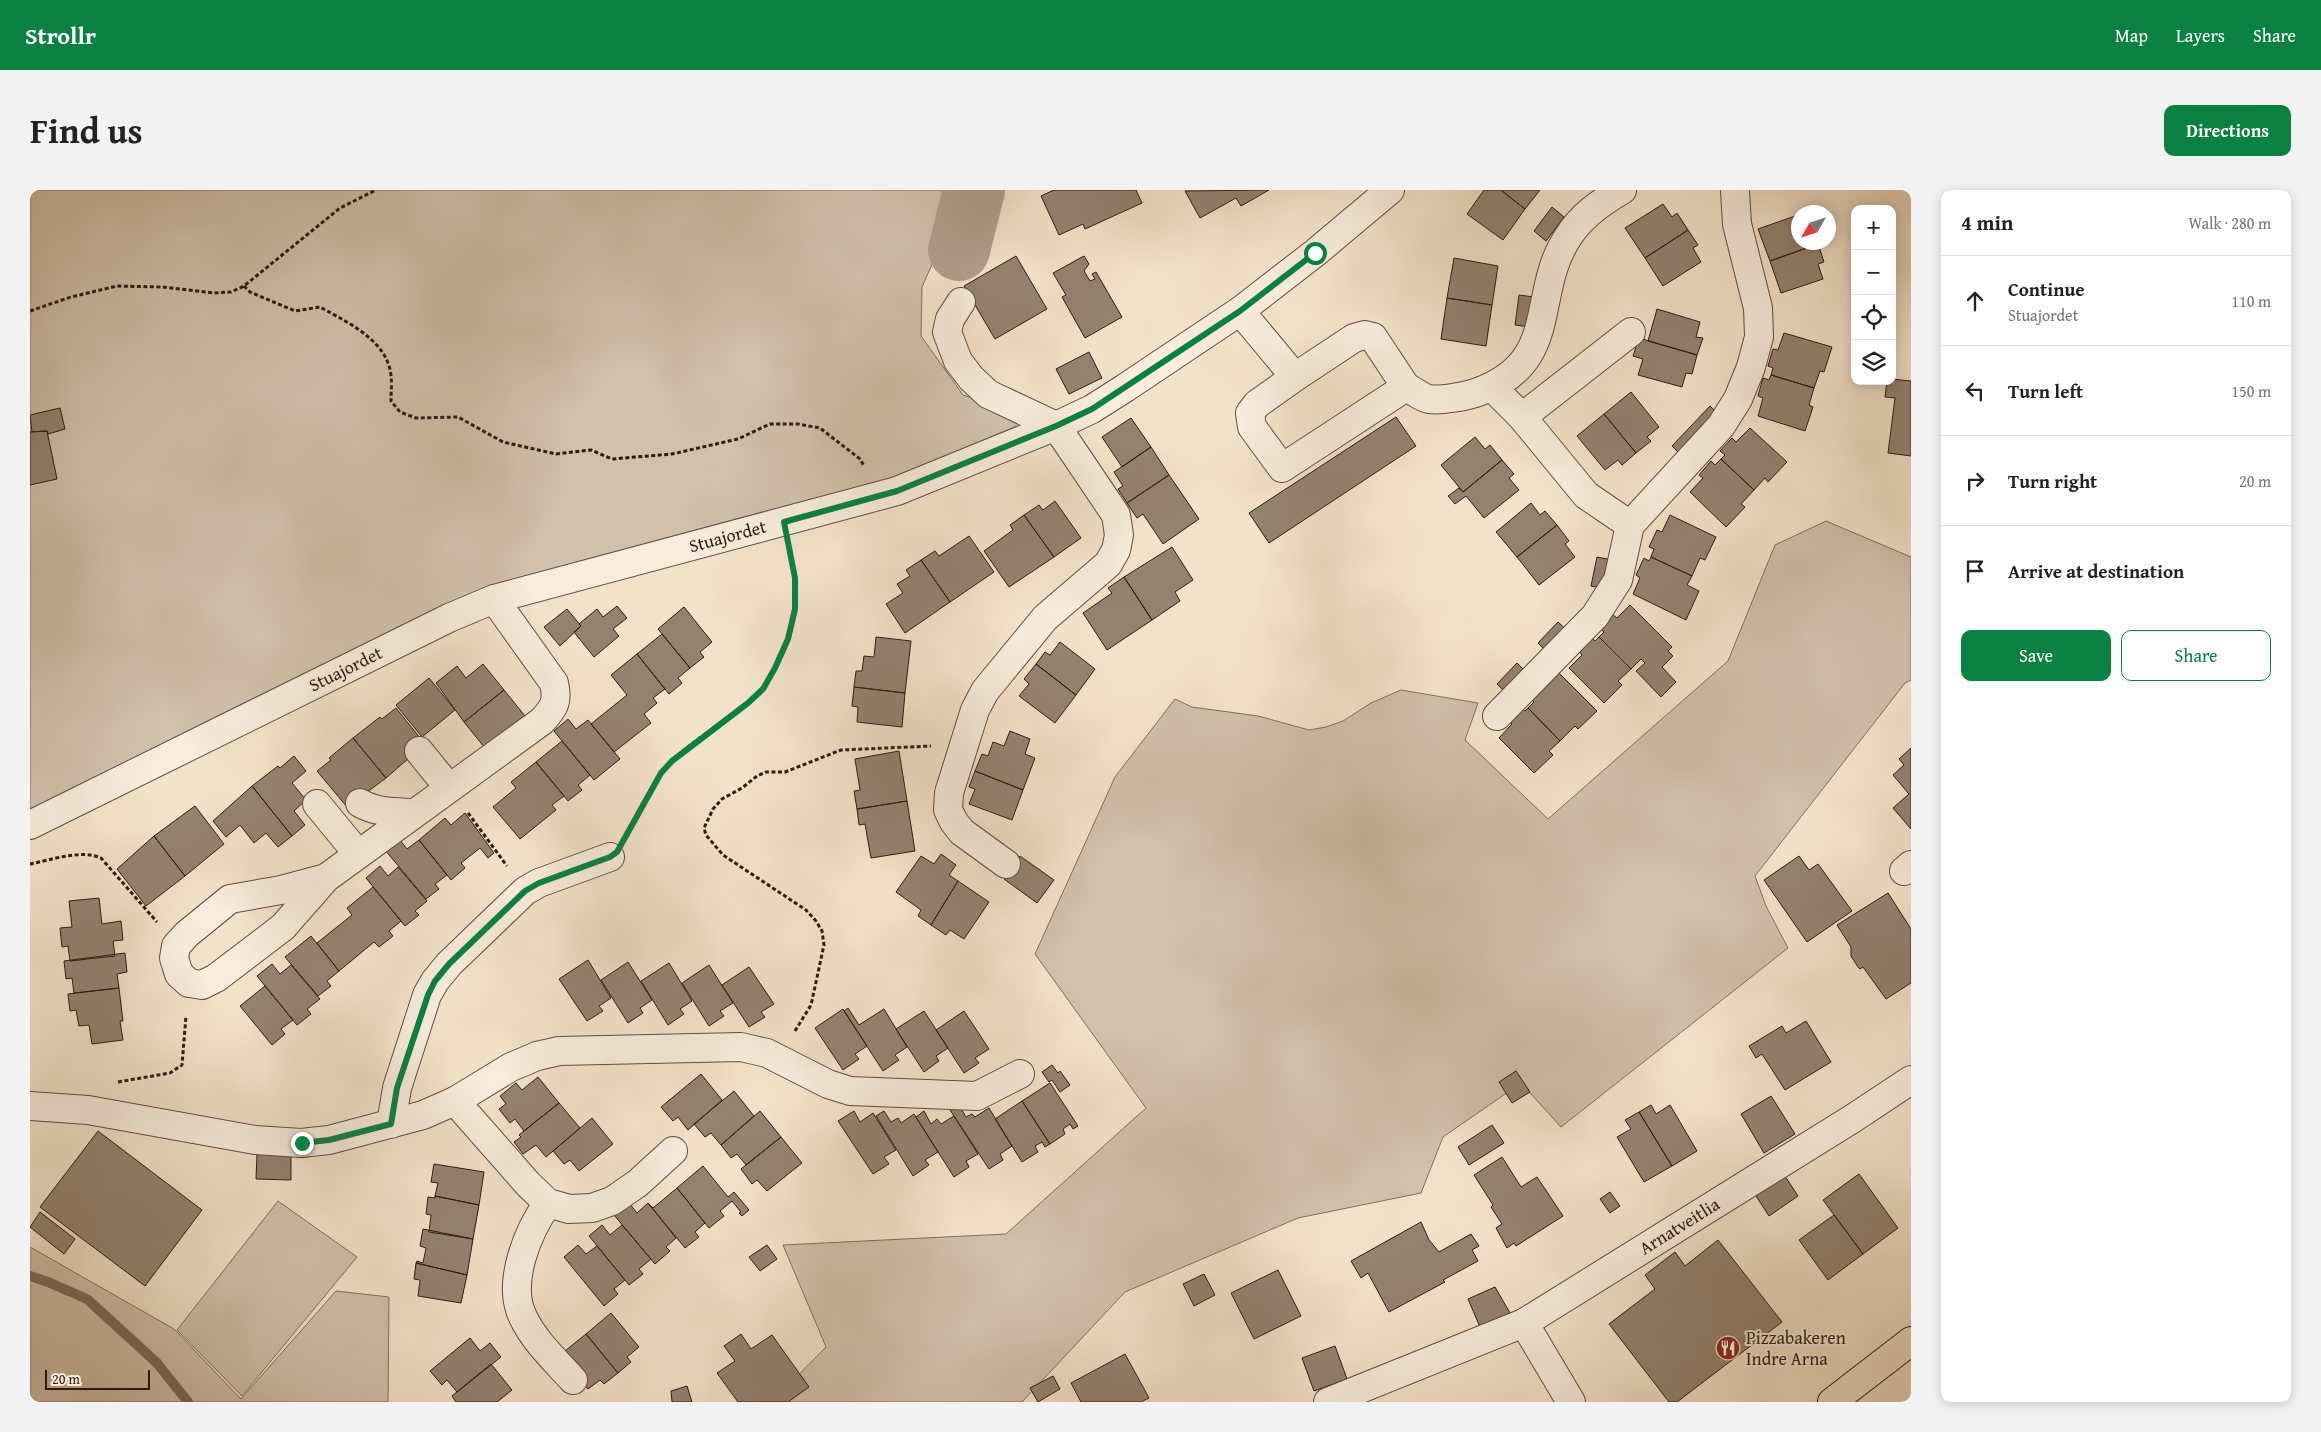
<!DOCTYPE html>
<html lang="en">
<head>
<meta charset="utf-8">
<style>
	:root { --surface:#fff; --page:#f2f2f2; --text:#222; --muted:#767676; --line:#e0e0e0; --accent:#0b8043 }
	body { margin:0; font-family:"Gentium Book Plus",serif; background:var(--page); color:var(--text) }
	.controls { position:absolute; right:15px; top:15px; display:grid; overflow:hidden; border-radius:10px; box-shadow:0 2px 12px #0003 }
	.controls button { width:45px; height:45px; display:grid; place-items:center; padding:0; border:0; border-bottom:1px solid var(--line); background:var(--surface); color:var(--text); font:25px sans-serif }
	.compass { position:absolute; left:1761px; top:15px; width:45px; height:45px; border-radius:50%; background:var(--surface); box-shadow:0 2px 12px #0003; rotate:231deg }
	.scale { position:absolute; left:15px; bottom:12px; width:105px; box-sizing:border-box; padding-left:5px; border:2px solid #2d1b11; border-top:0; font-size:14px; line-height:18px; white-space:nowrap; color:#2d1b11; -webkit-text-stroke:4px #f7ecdd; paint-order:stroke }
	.stop { position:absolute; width:15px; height:15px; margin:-11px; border:4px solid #0b8043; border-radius:50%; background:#fff }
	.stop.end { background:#0b8043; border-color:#fff; box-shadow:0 1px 5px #0008 }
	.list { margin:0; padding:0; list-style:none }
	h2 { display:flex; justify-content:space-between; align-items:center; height:65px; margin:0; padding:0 20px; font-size:21px }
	h2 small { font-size:16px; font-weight:400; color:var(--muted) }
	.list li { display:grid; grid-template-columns:32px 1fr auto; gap:15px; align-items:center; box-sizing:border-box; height:90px; padding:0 20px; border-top:1px solid var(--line) }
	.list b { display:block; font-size:19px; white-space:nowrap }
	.list p { margin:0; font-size:16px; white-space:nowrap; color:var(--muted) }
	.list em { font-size:16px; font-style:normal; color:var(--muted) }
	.actions { display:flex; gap:10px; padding:15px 20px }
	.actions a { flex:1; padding:11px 0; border:1px solid var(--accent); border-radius:10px; text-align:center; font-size:18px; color:var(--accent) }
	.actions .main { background:var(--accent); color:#fff }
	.icon { flex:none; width:28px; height:28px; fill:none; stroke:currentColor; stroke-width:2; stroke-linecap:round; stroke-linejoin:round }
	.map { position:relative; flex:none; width:1881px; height:1212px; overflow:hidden; border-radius:10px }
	header { display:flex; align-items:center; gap:30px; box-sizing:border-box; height:70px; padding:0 25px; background:var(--accent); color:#fff }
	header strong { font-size:24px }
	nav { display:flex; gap:28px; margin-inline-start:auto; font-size:18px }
	.intro { display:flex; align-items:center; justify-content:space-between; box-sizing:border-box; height:120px; padding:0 30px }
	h1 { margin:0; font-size:35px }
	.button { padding:12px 22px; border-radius:10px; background:var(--accent); color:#fff; font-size:18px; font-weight:700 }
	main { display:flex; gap:30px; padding:0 30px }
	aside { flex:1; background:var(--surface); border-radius:10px; box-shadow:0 2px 12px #0003 }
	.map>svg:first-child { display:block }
	.green { fill:#d1c0ab; stroke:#7f6e5e }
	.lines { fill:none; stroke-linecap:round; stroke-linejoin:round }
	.stream { stroke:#7c6a5a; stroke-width:10 }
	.river { stroke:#b09e8b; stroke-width:62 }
	.building { fill:#948271; stroke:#2d1b11 }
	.minor-casing { stroke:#5e4d3f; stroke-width:30 }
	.major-casing { stroke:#2d1b11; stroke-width:30 }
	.path { stroke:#2d1b11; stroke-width:3; stroke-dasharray:4 2.5; stroke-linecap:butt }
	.minor { stroke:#f7ecdd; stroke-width:28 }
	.major { stroke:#f3e2ca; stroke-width:28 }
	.route { stroke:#0b8043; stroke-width:6 }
	.labels { text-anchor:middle; stroke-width:4; stroke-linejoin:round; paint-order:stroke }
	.street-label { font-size:18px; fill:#2d1b11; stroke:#f7ecdd }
	.poi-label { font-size:18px; fill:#2d1b11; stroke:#f7ecdd; text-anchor:start }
</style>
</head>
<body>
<header>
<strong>Strollr</strong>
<nav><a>Map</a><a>Layers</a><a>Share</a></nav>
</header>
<div class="intro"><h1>Find us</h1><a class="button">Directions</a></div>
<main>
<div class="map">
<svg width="1881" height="1212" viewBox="0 0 1881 1212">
	<rect width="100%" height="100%" fill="#f3e2ca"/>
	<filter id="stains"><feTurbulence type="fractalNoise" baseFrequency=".004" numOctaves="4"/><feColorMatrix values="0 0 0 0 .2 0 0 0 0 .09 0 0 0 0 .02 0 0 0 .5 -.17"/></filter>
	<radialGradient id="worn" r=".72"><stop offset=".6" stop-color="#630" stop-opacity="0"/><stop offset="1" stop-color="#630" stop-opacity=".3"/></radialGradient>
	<path class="green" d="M0 0H966L911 54 892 97 891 146 933 205 1026 236 867 301 464 409 0 635Z
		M1796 331 1881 367V490L1875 493 1725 686 1736 716 1758 758 1531 937 1491 893 1413 947 1391 1003 1268 1028 1095 1102 992 1212H742L796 1157 753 1055 976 1044 1116 918 1005 764 1085 587 1145 509 1162 517 1228 526 1279 540 1296 537 1313 531 1341 513 1371 500 1448 513 1435 550 1518 629 1698 471 1745 355Z
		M248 1011 327 1067 212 1206 147 1140Z
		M0 1057 144 1139 211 1209 306 1101 359 1107 358 1212H0Z"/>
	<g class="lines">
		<path class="stream" d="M0 1086 18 1092 57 1109 127 1173 158 1212"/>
		<path class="river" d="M929 60 944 0"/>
	</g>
	<path class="building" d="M1024 0H1106L1112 13 1055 39 1053 34 1029 45 1011 6Z
		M1239 0 1211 16 1206 8 1170 28 1155 1Z
		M1454 0H1471L1495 19 1473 50 1437 24Z
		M1471 0H1510L1495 19Z
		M1633 14 1642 27 1647 23 1658 40 1615 68 1595 38Z
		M1522 17 1534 27 1516 51 1504 41Z
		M1768 25V52L1788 54 1740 71 1728 39Z
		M1658 40 1668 55 1663 58 1671 72 1633 96 1615 68Z
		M1788 54 1794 72 1788 74 1793 89 1751 103 1740 71Z
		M986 66 1017 119 965 149 934 96Z
		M1054 66 1059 74 1054 81 1060 91 1065 89 1062 84 1066 82 1092 127 1055 148 1032 107 1036 105 1023 83Z
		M1424 68 1468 76 1462 115 1417 108Z
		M1489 105 1504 107 1499 137 1485 135Z
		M1417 108 1462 115 1456 156 1411 149Z
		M1627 119 1670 132 1666 147 1673 148 1667 165 1618 151Z
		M1754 143 1802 157 1794 182 1790 181 1784 198 1741 185 1743 178 1738 176 1743 159 1748 160Z
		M1609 148 1667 165 1662 184 1656 183 1652 197 1608 185 1613 169 1603 166Z
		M1059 162 1072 188 1039 204 1026 179Z
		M1741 185 1784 198 1779 215 1783 217 1775 241 1728 226 1733 208 1728 206 1733 188 1739 190Z
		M1862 189 1881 191V266L1858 263 1865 208 1855 207 1857 191H1862Z
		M1601 202 1629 237 1617 247 1621 251 1606 263 1574 224Z
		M1680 216 1690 226 1652 266 1642 256Z
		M30 218 35 239 18 244 17 241 2 242 0 225Z
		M1574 224 1606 263 1592 275 1588 270 1575 280 1547 246Z
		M1366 227 1386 256 1239 353 1219 323Z
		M1101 228 1121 257 1092 277 1072 247Z
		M1720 238 1757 272 1738 292 1735 288 1724 300 1691 269 1695 265 1690 261 1702 248 1706 252Z
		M17 241 27 289 0 295V242Z
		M1445 247 1455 259 1460 255 1472 270 1433 302 1411 275Z
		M1121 257 1139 285 1097 313 1088 299 1093 296 1084 282Z
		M1691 269 1724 300 1711 314 1715 317 1696 337 1660 302 1673 288 1669 285 1681 271 1685 275Z
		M1472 270 1484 284 1479 288 1489 300 1454 328 1436 306 1425 314 1418 306 1429 298 1433 302Z
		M1139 285 1169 329 1133 354 1113 324 1107 328 1097 313Z
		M1025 311 1051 348 1024 367 994 325 1009 315 1013 320Z
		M1501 313 1510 325 1515 321 1527 335 1487 367 1466 342Z
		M994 325 1024 367 979 397 954 361 983 340 980 335Z
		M1640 325 1686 347 1675 370 1670 368 1662 386 1621 367 1624 359 1619 357 1627 340 1632 342Z
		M1527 335 1539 351 1535 354 1545 367 1509 395 1487 367Z
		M939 346 964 382 920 412 891 370 905 361 909 366Z
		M1142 357 1163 390 1145 402 1150 411 1122 430 1094 387Z
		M1567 367 1582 370 1575 399 1561 396Z
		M1621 367 1662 386 1657 395 1669 401 1656 430 1603 404 1610 388 1606 385 1614 368 1619 371Z
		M891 370 920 412 875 443 856 414 873 403 867 394 880 386 876 380Z
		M1094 387 1122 430 1077 460 1053 423 1082 403 1078 398Z
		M1600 415 1642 457 1638 461 1643 466 1632 477 1646 492 1631 507 1606 481 1615 473 1611 469 1601 479 1569 447 1574 442 1570 438 1583 425 1587 428Z
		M587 416 597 428 583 439 589 446 564 467 544 442 551 436 549 434 567 419 573 427Z
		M654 417 682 452 670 462 674 467 660 478 628 439Z
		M537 419 551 436 530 456 514 437Z
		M1528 432 1539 442 1518 463 1508 453Z
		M632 444 660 478 648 488 652 493 639 504 607 464Z
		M846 447 881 451 875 503 824 497 826 481H832L834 466 844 467Z
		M1561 447 1565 451 1569 447 1601 479 1588 491 1592 495 1574 513 1539 478 1552 465 1548 460Z
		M1030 452 1065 479 1046 505 1006 474 1015 462 1020 465Z
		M607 464 635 499 623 508 627 513 614 524 621 533 584 562 561 534 597 505 581 485Z
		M1487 473 1498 484 1477 504 1467 494Z
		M453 474 474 500 434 532 406 493 427 476 436 488Z
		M1006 474 1046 505 1025 533 989 506 999 494 994 489Z
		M1527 481 1567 521 1548 539 1545 536 1530 551 1498 518 1504 512 1499 507Z
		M399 488 425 520 392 547 366 515Z
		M824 497 875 503 872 537 827 532 828 517 822 516Z
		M474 500 495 526 455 558 434 532Z
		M1491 517 1495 521 1498 518 1530 551 1519 561 1523 565 1504 583 1469 548 1482 534 1478 530Z
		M366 518 395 554 356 588 323 548 350 527 352 529Z
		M538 529 546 539 558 530 590 569 564 590 524 541Z
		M980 541 1000 549 995 564 1005 568 993 600 945 581 952 564 958 566 963 552 974 556Z
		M323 548 356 588 317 617 287 581 301 570 299 568Z
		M532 551 560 585 548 595 552 600 538 611 506 572Z
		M1881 558V639L1863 618 1879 604 1863 585 1874 575 1869 569Z
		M869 561 877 611 827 619 824 601 830 600 825 569Z
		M264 566 276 581 262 593 276 610 264 621 275 635 262 646 222 596 248 576 250 578Z
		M506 572 534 606 522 615 526 620 490 649 463 617 486 598 481 592Z
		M945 581 993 600 982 630 939 614 945 599 939 597Z
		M222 596 262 646 248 657 236 643 224 653 210 635 196 647 183 631Z
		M877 611 885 661 841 668 835 634 829 635 827 619Z
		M165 616 194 654 155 686 124 646Z
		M435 623 464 663 458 668 450 658 431 673 435 678 421 690 389 650 415 628 421 635Z
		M124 646 155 686 116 716 87 679Z
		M369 649 377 659 389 650 417 685 405 694 409 699 396 709 355 660Z
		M911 664 926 675 919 685 928 691 901 735 888 726 891 720 866 702 891 666 904 674Z
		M990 666 1024 690 1007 713 974 689Z
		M1769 666 1779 680 1788 674 1822 721 1777 752 1734 690Z
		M350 676 358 686 368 677 397 711 385 721 389 725 375 736 336 688Z
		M928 691 959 712 934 749 920 740 916 745 901 735Z
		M343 697 371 731 359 741 363 746 349 757 344 752 309 781 287 753 322 725 317 718Z
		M1858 703 1881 739V793L1856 809 1833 777 1830 779 1828 777 1821 766V757L1807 735Z
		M69 708 72 734 91 731 93 750 83 751 85 766 40 771 38 756 32 757 30 738 42 737 39 711Z
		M281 746 309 781 297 791 301 796 288 806 255 767Z
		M95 763 97 782 87 784 89 798 44 803 42 788 36 789 34 771Z
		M558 770 581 808 569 816 573 821 557 831 529 789Z
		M598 772 622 810 610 818 613 823 598 833 571 790Z
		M639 773 662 811 650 819 654 824 638 835 611 791Z
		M242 774 250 784 261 775 290 809 277 819 281 824 267 835 227 786Z
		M679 775 703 813 690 821 694 826 679 836 652 793Z
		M719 777 744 814 731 822 735 827 719 837 692 795Z
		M235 796 263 830 251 839 255 844 242 855 210 816Z
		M89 798 93 831H90L93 850 62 854 59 835 49 836 46 820 40 821 38 804Z
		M818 818 829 835 854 819 877 857 865 865 869 870 853 881 814 821Z
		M813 819 837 856 825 864 829 869 813 880 785 838Z
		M894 821 918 858 906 866 909 871 894 882 866 839Z
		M934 821 959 859 945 868 949 873 934 883 906 840Z
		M1776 831 1801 872 1755 900 1732 864 1726 868 1719 856 1752 836 1756 843Z
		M1022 875 1028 883 1030 881 1040 895 1030 902 1022 890 1019 892 1012 882Z
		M1486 881 1500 902 1482 913 1469 892Z
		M671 884 692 910 658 940 648 927 643 931 631 917Z
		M508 887 529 913 494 941 485 929 480 933 469 919 476 914 470 906 486 893 492 900Z
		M1020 893 1048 936 1043 939 1040 934 1033 939 1035 944 1020 954 992 911Z
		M704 901 724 926 691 955 681 943 675 947 664 934Z
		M1741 906 1765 944 1734 963 1711 924Z
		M992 911 1020 954 1015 957 1012 952 1005 956 1008 962 992 972 965 929Z
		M529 913 550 938 516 967 506 955 493 964 484 952 491 947 489 945Z
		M929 915 936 927 942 924 945 927 959 918 982 956 970 964 973 970 959 979 920 920Z
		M1621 915 1626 924 1640 915 1667 961 1642 976 1609 922Z
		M730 921 751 947 716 975 707 964 701 968 691 955Z
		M824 921 830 932 843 923 866 960 854 967 859 974 843 984 808 931Z
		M854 921 861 932 868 928 871 933 884 924 908 962 895 970 899 975 883 986 846 926Z
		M894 921 901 934 907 929 911 934 924 926 948 964 936 971 939 977 924 987 886 927Z
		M1609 922 1642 976 1614 992 1587 947 1601 939 1595 930Z
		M562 928 583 954 549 981 540 970 534 974 523 961Z
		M1462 935 1474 953 1439 975 1428 957Z
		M68 941 172 1020 115 1096 10 1017Z
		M751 947 772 973 737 1001 727 990 722 994 711 979Z
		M227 964 261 965V990L226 989Z
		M1472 967 1491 997 1507 987 1533 1026 1486 1056 1484 1053 1477 1058 1466 1038 1472 1034 1461 1017 1463 1015 1444 985Z
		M404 974 454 982 449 1015 405 1006 408 993 401 992Z
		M673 976 698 1007 704 1002 719 1020 712 1026 709 1023 711 1022 702 1011 690 1021 694 1026 679 1038 647 998Z
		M1829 984 1868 1038 1833 1064 1793 1010Z
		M1755 986 1768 1006 1739 1026 1726 1006Z
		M647 998 675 1033 665 1042 669 1047 655 1058 618 1013 623 1018Z
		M1580 1002 1590 1016 1580 1023 1570 1009Z
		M405 1006 449 1015 443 1049 399 1042 401 1025 396 1024 398 1007 405 1008Z
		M599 1013 607 1023 618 1013 646 1048 636 1057 640 1061 625 1074 584 1025Z
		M10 1022 45 1049 34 1064 0 1037Z
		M1804 1025 1833 1064 1798 1090 1769 1050Z
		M1391 1032 1399 1050 1409 1062 1441 1044 1449 1056 1442 1060 1448 1071 1413 1090 1415 1092 1359 1122 1338 1083 1331 1088 1321 1071Z
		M572 1035 580 1045 592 1035 621 1069 609 1079 613 1084 599 1095 559 1046Z
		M393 1039 443 1049 437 1085 386 1073 387 1071 393 1073 396 1058 390 1056Z
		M1688 1050 1752 1132 1647 1212H1639L1579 1134 1625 1099 1615 1085 1645 1062 1655 1076Z
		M548 1055 556 1064 567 1056 595 1090 584 1099 588 1104 574 1116 534 1067Z
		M737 1055 747 1069 730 1081 719 1067Z
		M386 1073 437 1085 431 1113 388 1106 390 1090 384 1089Z
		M1248 1080 1271 1126 1224 1149 1201 1103Z
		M1174 1084 1185 1105 1164 1116 1153 1094Z
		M1465 1097 1480 1123 1450 1137 1438 1109Z
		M581 1123 609 1157 597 1167 601 1172 588 1183 556 1144Z
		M556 1144 588 1183 574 1194 570 1190 558 1199 530 1165Z
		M711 1144 721 1159 742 1145 779 1197 758 1212H708L687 1183 705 1171 694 1156Z
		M440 1148 450 1161 460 1153 471 1167 427 1202 417 1190 412 1195 400 1181Z
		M1305 1156 1317 1189 1284 1201 1272 1168Z
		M1095 1164 1119 1208 1111 1212H1051L1041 1193Z
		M461 1174 482 1200 467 1212H426L422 1206Z
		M1023 1186 1030 1199 1008 1212 1000 1198Z
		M657 1196 662 1212H642L641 1201Z"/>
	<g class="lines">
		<g class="minor-casing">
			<g id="minor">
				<path d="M931 112 920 129 917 142 928 171 941 188 958 204 1026 236 1086 325 1089 345 1086 360 1078 374 1015 428 955 501 945 520 919 603 918 620 924 632 932 642 976 674"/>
				<path d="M1210 121 1265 187 1227 214 1220 223 1222 237 1252 278 1376 197C1383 200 1392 208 1399 209 1410 211 1438 206 1448 202 1532 172 1500 104 1538 47 1551 26 1571 12 1592 0"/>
				<path d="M1265 187 1324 148 1335 145 1343 147 1376 197"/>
				<path d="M1462 197 1492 227 1556 305 1600 335"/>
				<path d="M1492 227 1601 142"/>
				<path d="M1467 526 1565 426 1588 390 1600 335 1691 236 1708 209 1721 177 1729 147 1728 118 1707 34 1705 0"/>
				<path d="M389 561 419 598"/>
				<path d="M330 613C347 623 366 622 384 623"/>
				<path d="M287 614 328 664"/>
				<path id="s1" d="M0 635 419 428 464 409 867 301 1026 236 1062 219 1095 198 1210 121 1285 63 1360 0"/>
				<path d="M1874 681 1881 675"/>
				<path d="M296 688 251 700 200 709 157 744 146 756 144 768 149 784 159 793 172 795 186 788 253 737 296 688 512 531C525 517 528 511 524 493L464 409"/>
				<path d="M425 911 498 994 518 1013 539 1019 562 1018 582 1011 608 993 643 961"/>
				<path d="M0 916 58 920 225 950 271 953 299 950 393 925 425 911 481 877 507 866 529 861 711 857 737 863 798 894 820 901 947 906 990 884"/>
				<path d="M361 934 367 898 397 805 405 791 419 774 495 701 509 693 580 667"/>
				<path d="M518 1013C498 1041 476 1093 493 1127 504 1151 526 1171 543 1190"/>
				<path d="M1298 1212 1494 1133"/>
				<path id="s2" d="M1541 1212 1494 1133 1822 929 1881 890"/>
			</g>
		</g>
		<g class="major-casing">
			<path id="major" d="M1802 1212 1881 1151"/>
		</g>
		<path class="path" d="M214 96 220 102 265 121 290 117C313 130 348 146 358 173 363 185 361 199 361 211L370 222 386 228 428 227 473 252 526 264 561 260 582 269 642 264 708 249 740 234H768L790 238 830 269 834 276
			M0 121 41 107 87 96 132 97 184 103 201 102 214 96 310 18 346 0
			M438 623 477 676
			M599 642C612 619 622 592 640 573 661 551 695 532 718 512 744 491 761 452 765 419 767 399 764 380 760 362
			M0 674C21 670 51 659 71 668L127 732
			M765 841 781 815 794 755 792 741 786 731 776 720 693 665 676 645 674 638 683 619 692 609 712 598 727 586 736 582H755L811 560 901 556
			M88 892 140 883 152 875 156 826"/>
		<use href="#minor" class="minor"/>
		<use href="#major" class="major"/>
	</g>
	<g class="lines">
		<path class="route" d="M272 953 299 950 361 934 367 898 398 805 405 791 419 774 495 701 509 693 580 667 587 662 631 583 642 571 718 513 733 499 745 478 758 449 765 419V388L754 332 867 301 1026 236 1062 219 1210 121 1285 63"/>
	</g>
	<defs>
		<g id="restaurant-disc" transform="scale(1.25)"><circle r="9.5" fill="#8f2418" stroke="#f7ecdd"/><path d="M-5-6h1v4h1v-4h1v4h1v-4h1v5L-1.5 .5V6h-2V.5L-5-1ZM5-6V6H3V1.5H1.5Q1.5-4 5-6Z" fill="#fff"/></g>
	</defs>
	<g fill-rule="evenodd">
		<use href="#restaurant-disc" x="1698" y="1158"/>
	</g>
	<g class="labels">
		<g class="street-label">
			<text dy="6" stroke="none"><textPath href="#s1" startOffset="758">Stuajordet</textPath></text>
			<text dy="6" stroke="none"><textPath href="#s1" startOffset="352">Stuajordet</textPath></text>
			<text dy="6" stroke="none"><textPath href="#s2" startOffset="275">Arnatveitlia</textPath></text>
		</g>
		<g class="poi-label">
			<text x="1716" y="1154">Pizzabakeren<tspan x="1716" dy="21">Indre Arna</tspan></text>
		</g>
	</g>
	<rect width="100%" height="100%" filter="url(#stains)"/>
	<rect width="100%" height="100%" fill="url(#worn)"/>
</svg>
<div class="controls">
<button>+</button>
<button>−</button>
<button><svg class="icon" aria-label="locate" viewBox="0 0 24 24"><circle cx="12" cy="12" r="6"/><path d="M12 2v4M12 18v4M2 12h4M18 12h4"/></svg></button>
<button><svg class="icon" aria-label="layers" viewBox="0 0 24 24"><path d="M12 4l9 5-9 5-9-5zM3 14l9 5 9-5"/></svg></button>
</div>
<svg class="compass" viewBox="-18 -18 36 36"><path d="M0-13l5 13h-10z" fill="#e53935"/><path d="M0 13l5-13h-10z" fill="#767676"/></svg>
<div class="scale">20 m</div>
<div class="stop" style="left:1285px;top:63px"></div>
<div class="stop end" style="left:272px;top:953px"></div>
</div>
<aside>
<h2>4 min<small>Walk · 280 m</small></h2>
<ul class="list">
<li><svg class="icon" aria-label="ahead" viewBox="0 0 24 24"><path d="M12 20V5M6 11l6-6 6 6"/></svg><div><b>Continue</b><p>Stuajordet</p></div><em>110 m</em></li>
<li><svg class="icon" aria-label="left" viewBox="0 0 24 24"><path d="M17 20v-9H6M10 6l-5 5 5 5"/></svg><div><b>Turn left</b></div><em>150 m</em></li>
<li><svg class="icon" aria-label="right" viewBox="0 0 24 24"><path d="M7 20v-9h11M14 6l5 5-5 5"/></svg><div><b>Turn right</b></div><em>20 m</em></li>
<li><svg class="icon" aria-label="arrive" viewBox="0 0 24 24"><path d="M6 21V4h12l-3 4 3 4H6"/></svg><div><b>Arrive at destination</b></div></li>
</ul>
<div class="actions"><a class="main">Save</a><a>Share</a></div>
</aside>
</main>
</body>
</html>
